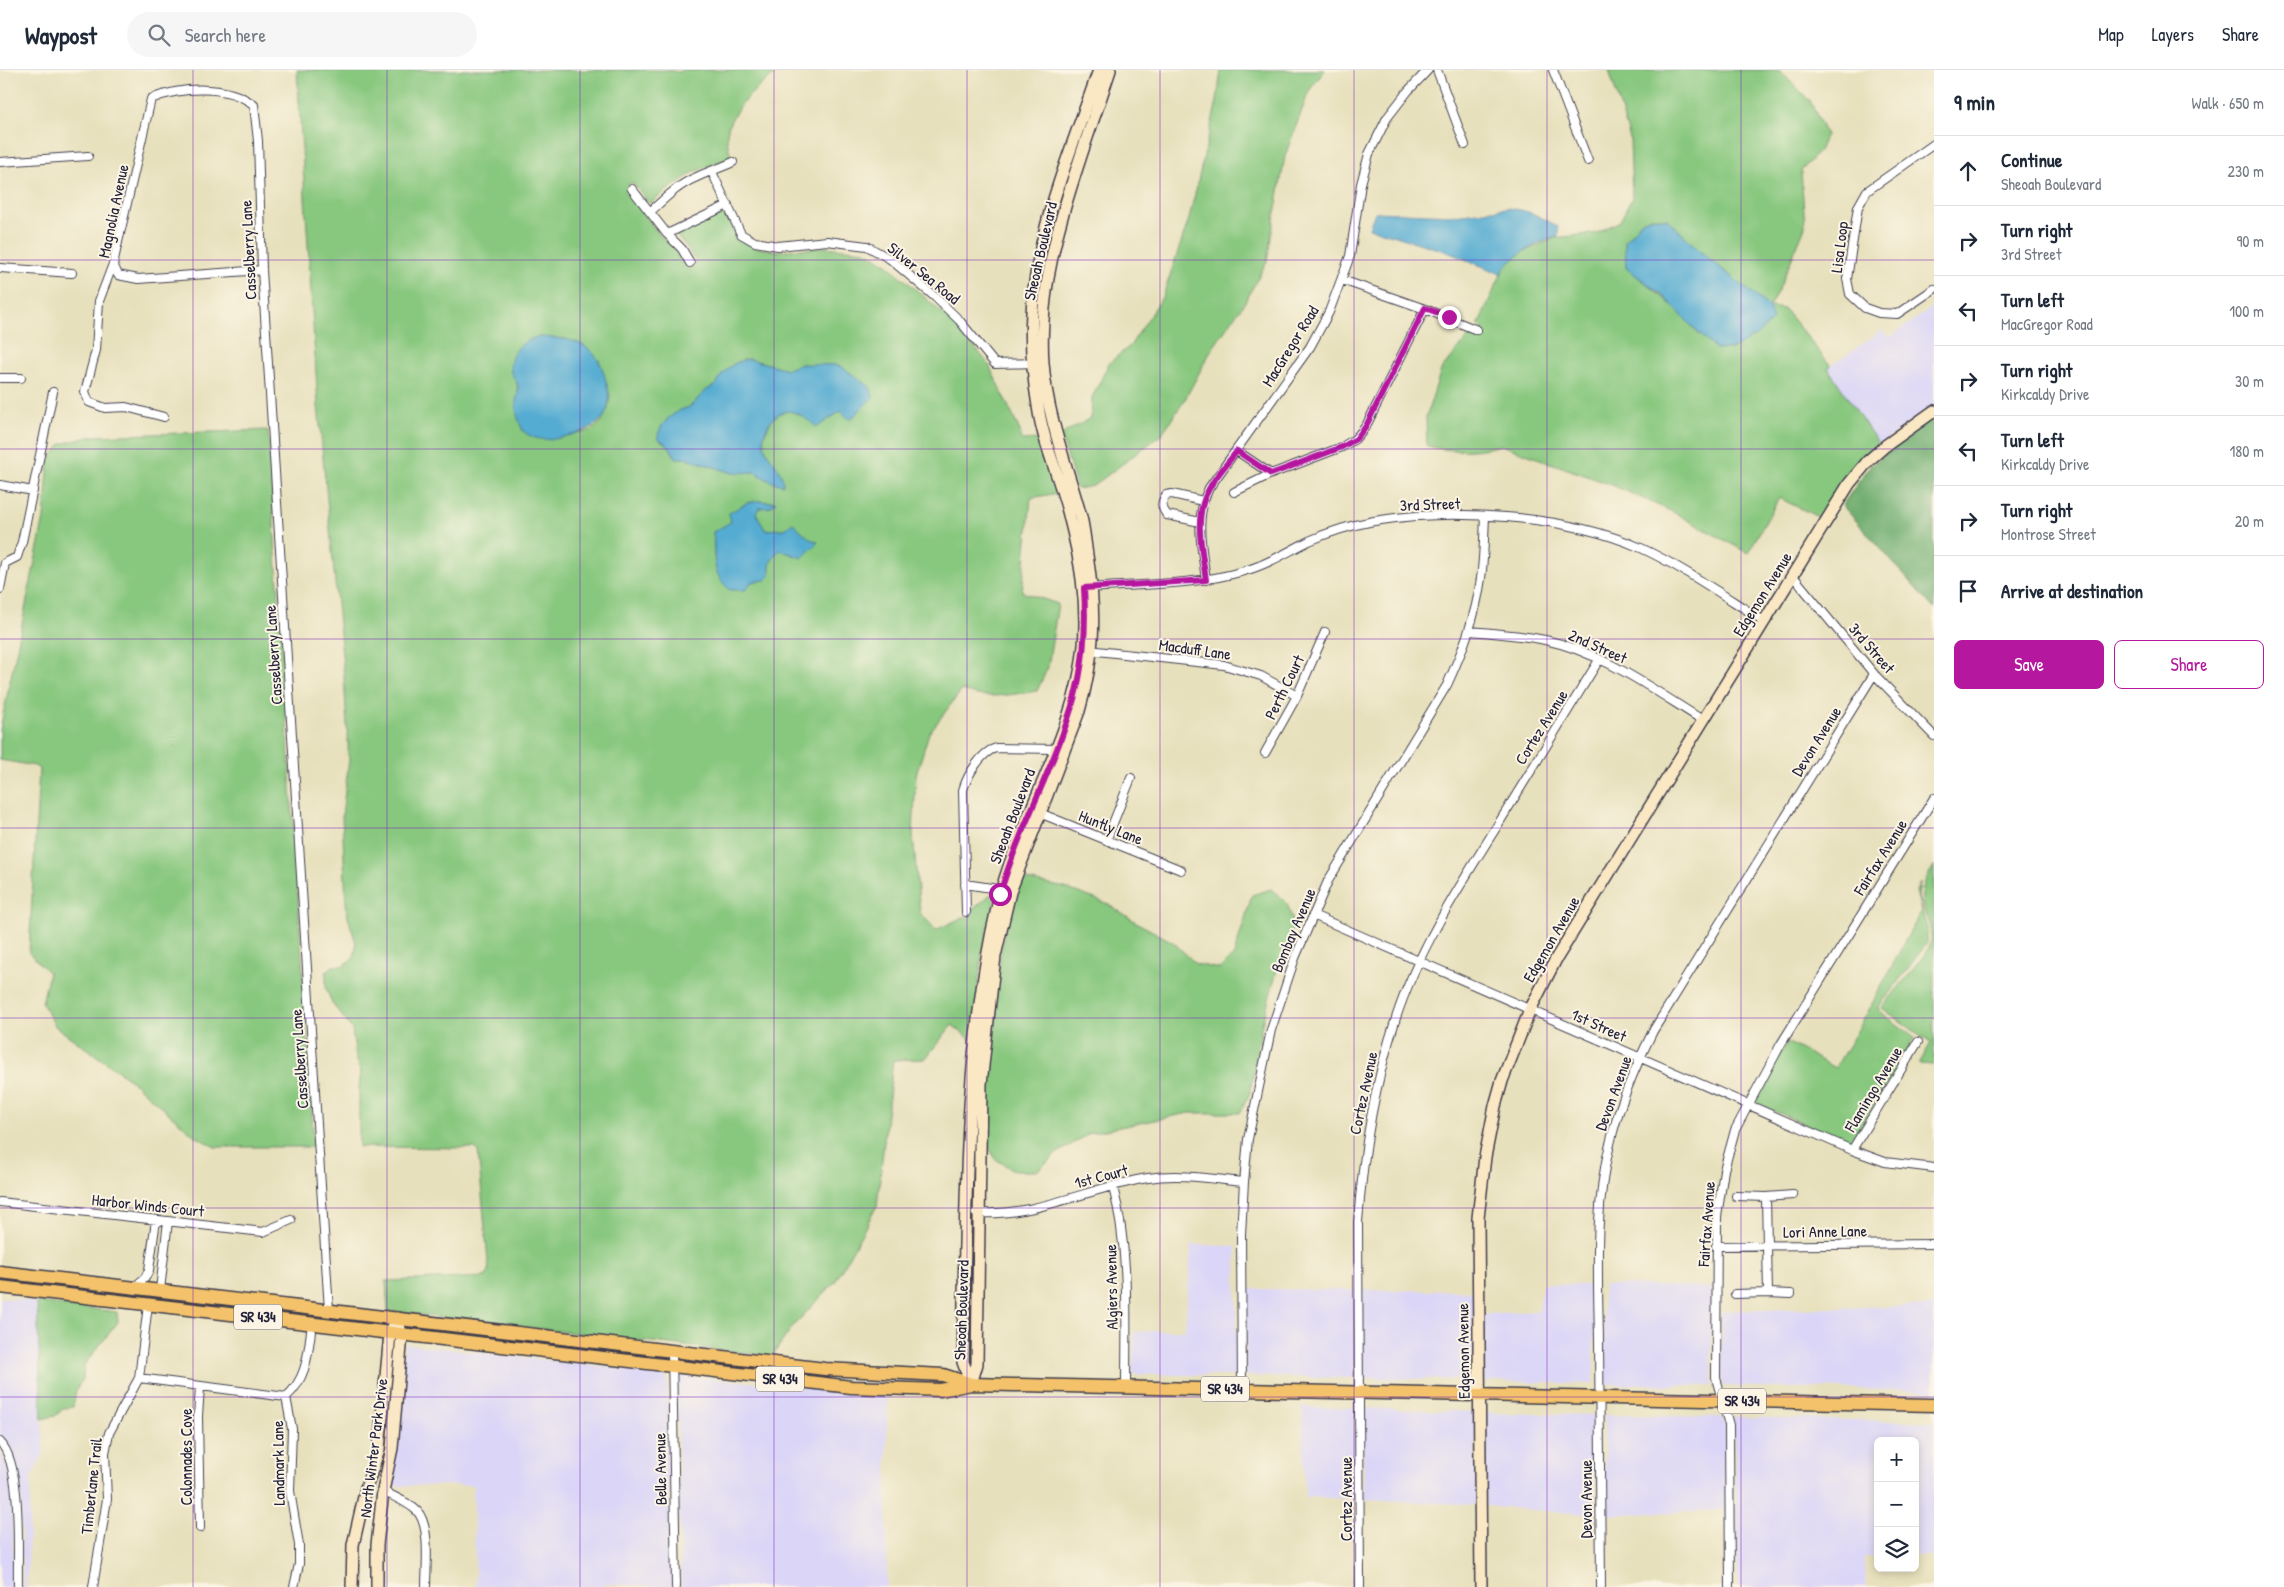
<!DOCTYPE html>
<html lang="en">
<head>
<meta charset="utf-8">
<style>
	:root { --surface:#fff; --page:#f6f6f7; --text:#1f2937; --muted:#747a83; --line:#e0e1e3; --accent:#b5179e }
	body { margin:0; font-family:"Patrick Hand",sans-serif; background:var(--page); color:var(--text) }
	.controls { position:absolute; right:15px; bottom:15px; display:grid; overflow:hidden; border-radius:8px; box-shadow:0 2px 8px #0003 }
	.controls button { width:45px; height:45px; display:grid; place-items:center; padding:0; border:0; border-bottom:1px solid var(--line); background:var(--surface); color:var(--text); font:25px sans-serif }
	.stop { position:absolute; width:15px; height:15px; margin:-11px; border:4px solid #b5179e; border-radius:50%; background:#fff }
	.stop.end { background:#b5179e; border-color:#fff; box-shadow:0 1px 5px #0008 }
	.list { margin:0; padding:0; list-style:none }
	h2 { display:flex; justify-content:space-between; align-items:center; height:65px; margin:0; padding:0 20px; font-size:21px }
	h2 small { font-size:16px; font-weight:400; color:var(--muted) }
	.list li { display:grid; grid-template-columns:32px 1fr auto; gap:15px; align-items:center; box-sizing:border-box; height:70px; padding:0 20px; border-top:1px solid var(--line) }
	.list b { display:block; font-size:19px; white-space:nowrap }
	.list p { margin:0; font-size:16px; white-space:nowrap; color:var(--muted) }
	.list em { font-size:16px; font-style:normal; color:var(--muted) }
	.actions { display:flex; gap:10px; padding:15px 20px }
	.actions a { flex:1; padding:11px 0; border:1px solid var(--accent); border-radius:8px; text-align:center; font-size:18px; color:var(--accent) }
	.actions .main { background:var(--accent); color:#fff }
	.icon { flex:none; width:28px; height:28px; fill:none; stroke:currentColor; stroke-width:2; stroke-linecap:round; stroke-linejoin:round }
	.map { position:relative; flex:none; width:1934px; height:1517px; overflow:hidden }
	header { display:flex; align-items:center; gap:30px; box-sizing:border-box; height:70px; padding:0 25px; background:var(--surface); border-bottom:1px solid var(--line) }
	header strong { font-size:24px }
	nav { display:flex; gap:28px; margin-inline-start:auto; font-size:18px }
	.search { width:350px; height:45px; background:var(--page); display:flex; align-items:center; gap:12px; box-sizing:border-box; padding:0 18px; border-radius:28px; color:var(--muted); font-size:19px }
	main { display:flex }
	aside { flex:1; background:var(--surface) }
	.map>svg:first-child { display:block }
	.built { fill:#dbd6f7 }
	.green { fill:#87c77e; stroke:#54745c; fill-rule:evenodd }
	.forest { fill:#6dac6d; stroke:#486754 }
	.water { fill:#55acd2; stroke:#3c6786 }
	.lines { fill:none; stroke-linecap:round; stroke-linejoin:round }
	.street-casing { stroke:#403e4e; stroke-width:10 }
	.secondary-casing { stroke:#403e4e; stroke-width:14 }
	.primary-casing { stroke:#403e4e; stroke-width:15 }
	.street { stroke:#fff; stroke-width:8 }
	.secondary { stroke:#fae7c3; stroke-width:11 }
	.primary { stroke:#f3c26a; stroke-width:12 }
	.route { stroke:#b5179e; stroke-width:6 }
	.grid { fill:none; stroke:#7b2cbf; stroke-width:1; stroke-opacity:0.55 }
	.labels { text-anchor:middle; stroke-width:4; stroke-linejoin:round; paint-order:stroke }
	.shield { fill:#fcf5e5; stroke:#63616e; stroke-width:1 }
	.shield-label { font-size:15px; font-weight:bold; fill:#22223b }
	.street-label { font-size:16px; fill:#22223b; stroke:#fcf5e5 }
</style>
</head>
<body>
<header>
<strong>Waypost</strong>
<div class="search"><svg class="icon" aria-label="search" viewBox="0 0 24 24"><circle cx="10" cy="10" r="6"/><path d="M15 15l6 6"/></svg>Search here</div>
<nav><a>Map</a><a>Layers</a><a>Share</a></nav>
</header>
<main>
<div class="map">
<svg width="1934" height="1517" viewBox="0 0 1934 1517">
	<rect width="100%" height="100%" fill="#fcf5e5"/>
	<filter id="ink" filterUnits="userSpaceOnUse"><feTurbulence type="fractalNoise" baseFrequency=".02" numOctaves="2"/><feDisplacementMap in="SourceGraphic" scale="10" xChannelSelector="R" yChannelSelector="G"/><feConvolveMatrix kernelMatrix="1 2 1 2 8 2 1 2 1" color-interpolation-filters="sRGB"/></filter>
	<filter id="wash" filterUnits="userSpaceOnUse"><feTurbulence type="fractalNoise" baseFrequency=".0096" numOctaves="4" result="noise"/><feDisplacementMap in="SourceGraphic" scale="20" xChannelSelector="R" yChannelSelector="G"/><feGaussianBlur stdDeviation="1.12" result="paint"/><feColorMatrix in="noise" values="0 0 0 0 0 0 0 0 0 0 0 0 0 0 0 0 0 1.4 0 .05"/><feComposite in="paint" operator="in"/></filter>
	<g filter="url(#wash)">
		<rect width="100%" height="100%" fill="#e7e0bc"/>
		<path class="built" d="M1934 236V335L1879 375 1828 298 1882 260 1890 267Z
			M1191 1175 1236 1176 1237 1306 1132 1304 1134 1262 1185 1260Z
			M1246 1199 1248 1219 1354 1220V1308L1246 1306Z
			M1542 1214 1594 1215V1314L1484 1311 1483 1244 1539 1241Z
			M1603 1215 1711 1217 1712 1309 1714 1316 1604 1314Z
			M1363 1220 1474 1221 1475 1310 1363 1308Z
			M0 1228 37 1232 44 1383 31 1408 27 1517H23L20 1405 10 1375 0 1365Z
			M1934 1235V1321L1723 1316 1721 1307V1241Z
			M405 1274 667 1304 672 1517 603 1514V1517H476L473 1415 389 1416Z
			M677 1305 887 1326V1517H681Z
			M1302 1337 1354 1338 1355 1429 1305 1427Z
			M1363 1338 1475 1342 1476 1435 1364 1429Z
			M1484 1343 1595 1345V1445L1485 1436Z
			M1604 1345 1722 1347 1725 1356V1440L1605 1445Z
			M1732 1347 1934 1352V1486H1915V1371H1878V1486H1864L1865 1517H1738L1734 1355Z
			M0 1379 11 1407 14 1517H0Z"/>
		<path class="green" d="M297 0H668L678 2 683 0H781C761 13 726 42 727 68 727 74 730 81 731 87L694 102 667 120 650 134 632 112 625 119 664 170 679 182 689 200 697 194 686 176 676 165 726 141 737 167 754 177 778 181 826 177 865 181 887 194 955 254 988 293 1020 361 1022 370 1041 369 1058 423 1031 428 1022 522 1058 534 1048 597 1037 621C1013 624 983 631 962 620L929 663 916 705 913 764 920 843 936 860 963 847H971V841L992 823 996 824 982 882 972 970 952 955 925 989 893 990 877 1136 835 1212 793 1256 772 1286 388 1241 386 1211 485 1207 489 1202 478 1081 475 1078 359 1077V1018L361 1002 356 988 352 959 332 933 326 918V902L333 896H343L351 890 355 884 356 873 348 847 346 832 342 745 349 690 344 606 318 335ZM539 267 566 269 598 289 601 295 610 326 608 338 602 351 593 359 582 363 518 323C518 309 505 290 518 278 522 273 533 270 539 267ZM749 289 787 299 802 294 816 296 834 295 842 297 870 317 873 327 850 350 841 341 828 350 804 347 792 341 780 342 772 349 763 368 764 378 781 404 770 411 755 402 733 403 686 388H676L669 376 658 368C658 356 670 345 681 340 685 338 689 338 692 335 700 327 704 320 716 315 723 301 733 291 749 289ZM759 431 770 437 759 438 756 443 765 460 785 459 793 454 810 469 796 486 780 480 772 487 765 510 751 512 730 520C714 506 714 491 714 471L731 452V443L747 433Z
			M1221 0H1325L1309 21 1285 86 1267 191 1245 232 1212 279 1184 331 1161 365 1093 416 1077 419 1061 365 1091 348 1092 328 1109 293 1130 276 1163 226 1189 149 1217 31Z
			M1609 0H1779L1810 31 1826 65 1819 81 1801 101 1805 157 1779 219 1769 237 1784 239 1831 296 1828 298 1879 375 1820 448 1779 428 1748 483 1673 442 1612 415 1501 375C1476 382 1453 382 1427 376L1426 347 1441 300 1472 263 1480 267 1483 257 1478 255 1505 196 1521 183 1555 168 1597 163 1620 151 1632 128 1630 69ZM1652 147 1667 149 1701 182 1769 237 1699 265C1678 238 1653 218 1626 198L1625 171 1642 151Z
			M268 360 314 1077H215L195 1066 128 1008 56 957 42 933 49 903 29 883 39 699 35 696 0 690V660L44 448 49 390 61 374 93 366Z
			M1934 796V995L1919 994 1931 973 1882 938C1890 927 1929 882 1931 873 1934 844 1907 834 1934 796Z
			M1027 810 1065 818 1106 833 1141 855 1173 872 1196 894 1220 899 1234 885 1252 825 1271 819 1287 833 1294 855 1277 900 1262 954 1250 1023 1240 1043H1189L1090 1063 1056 1084 1037 1101H1015L994 1088 986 1070V1014L1000 887 1010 836 1019 813Z
			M1920 813 1918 826 1927 859V873L1878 938 1880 942 1915 967 1850 1074 1754 1032 1787 972 1835 998 1863 951 1921 841 1916 821Z
			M37 1232 117 1242 118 1252 84 1295 83 1309 76 1320 73 1337 63 1339 55 1346 42 1349Z"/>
		<path class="forest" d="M1934 347V539L1842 435 1871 395Z"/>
		<path class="water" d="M1507 138C1529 140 1540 146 1558 157V167C1540 170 1509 187 1501 204L1445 181 1369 158 1375 142 1455 145Z
			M1652 147 1667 149 1701 182 1769 237 1773 250 1757 265 1733 279H1716C1696 263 1680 242 1661 224 1650 215 1638 207 1626 198L1625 171 1642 151Z
			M539 267C556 268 576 268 590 280 599 288 603 299 606 311 617 348 596 359 563 367 549 371 535 371 523 361 519 352 515 342 516 331 517 326 519 321 518 316 517 310 512 307 511 302 507 284 523 269 539 267Z
			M749 289 787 299 802 294 834 295 842 297 870 317 873 327 850 350 841 341 817 357C805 348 790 334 776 346 770 350 768 356 765 362 757 384 784 393 783 415L770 411 755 402 733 403 686 388H676L669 376 658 368C658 356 670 345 681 340 685 338 689 338 692 335 700 327 704 320 716 315 723 301 733 291 749 289Z
			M759 431 776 432 770 437 759 438 756 443 765 460 785 459 793 453 810 469 818 472 802 488 780 480C771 488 769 494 770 506L765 510 751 512 746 520H730C709 501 716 487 713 462L731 452 729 443 747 433Z"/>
	</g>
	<g filter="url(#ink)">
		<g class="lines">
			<g class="street-casing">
				<path id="street" d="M1437 0 1465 75
					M1553 0 1588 91
					M1934 74 1867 121 1858 137 1847 209 1850 224 1865 238 1879 243 1897 244 1934 219
					M0 92 88 86
					M712 102 741 164 755 172 778 176 827 171 867 176 890 189 935 227 959 250 995 294 1036 293
					M632 119 667 164 682 179 690 193
					M650 142C664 129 679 114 697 107 709 101 721 98 733 92
					M667 164 728 135
					M113 194 99 231 96 280 85 322 89 332 105 338 126 337 164 347
					M0 198 72 203
					M262 200 138 209 118 205 113 194 151 29C181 17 228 14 254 35L258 71 262 200 329 1240
					M1342 210 1425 239 1477 260
					M0 308H21
					M1237 381 1271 404
					M0 415 33 421
					M1234 422 1271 404 1342 377 1355 369 1366 356 1425 239
					M1200 452 1167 445C1161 437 1161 433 1166 425L1172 424 1203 431
					M5 493 17 487 22 472 53 322
					M1793 506 1874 604 1934 666
					M1206 510C1202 477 1194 449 1209 418L1310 277 1329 242 1350 186 1361 114 1369 84 1387 48 1408 21 1428 0
					M1087 518C1139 514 1193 516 1244 501 1267 495 1287 482 1309 471 1329 462 1352 455 1374 451 1454 438 1566 445 1641 478 1684 498 1724 526 1764 551
					M0 519 5 493
					M1469 561C1495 563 1520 565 1545 570 1603 582 1655 621 1704 651
					M1088 580 1224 595 1261 606 1297 626
					M1265 683 1297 626 1325 562
					M1037 742 1181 800
					M1106 771 1131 708
					M965 814 1005 820
					M966 842 963 720C967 706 981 682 996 678L1056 679
					M1313 845 1852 1080 1885 1092 1934 1098
					M1852 1080 1918 972
					M1113 1117C1130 1182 1126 1250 1126 1317
					M1736 1126 1766 1127
					M0 1132 263 1162 291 1150
					M976 1143C1037 1147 1090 1117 1148 1108 1180 1103 1213 1109 1244 1112
					M1716 1176 1934 1174
					M134 1217 145 1208 149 1200 156 1150
					M160 1220 168 1151
					M1735 1224 1768 1223
					M1791 1224 1768 1223 1766 1127 1793 1125
					M672 1281 676 1517
					M139 1308 286 1327
					M1242 1319 1241 1164 1244 1112 1248 1069 1271 960 1295 888 1328 811 1447 615C1463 580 1476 546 1481 508 1484 488 1484 466 1485 446
					M286 1327 292 1359 290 1421 299 1475V1494L294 1517
					M286 1327C308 1308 308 1281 312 1254
					M0 1372C23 1395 17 1483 18 1517
					M383 1421C394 1427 408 1432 417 1441 431 1456 426 1496 426 1517
					M200 1458 198 1346 200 1317
					M93 1517 107 1429 105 1383 109 1363 139 1308 148 1235
					M1360 1517 1358 1152C1363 1083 1374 1015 1396 948 1418 881 1457 820 1494 761 1529 704 1564 647 1599 590
					M1601 1517C1600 1435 1599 1353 1599 1270 1598 1205 1594 1137 1610 1074 1619 1034 1635 997 1653 961L1874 604
					M1730 1517 1729 1355 1716 1308 1717 1147 1724 1100 1735 1060 1781 974 1934 728"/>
			</g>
			<g class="secondary-casing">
				<path id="secondary" d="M971 1314 963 1292C966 1141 963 982 998 834 1019 746 1075 667 1084 576 1088 531 1080 488 1069 445 1060 408 1043 373 1038 336 1033 306 1030 274 1032 243 1036 160 1072 78 1099 0
					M971 1314 977 1294 981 1014 995 886 1010 822 1079 641C1095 586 1096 541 1087 485 1085 472 1084 459 1081 447 1067 396 1047 347 1043 293 1036 195 1080 92 1110 0
					M352 1517 353 1475 366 1418 379 1379 390 1264 397 1248
					M377 1517V1475L383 1421 392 1378 402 1265 399 1256
					M1481 1517 1478 1148 1485 1087 1495 1036 1502 1011 1530 940 1556 889 1849 414 1868 391 1885 376 1934 341"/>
			</g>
			<g class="primary-casing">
				<path id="primary" d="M0 1202 825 1299 943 1305 971 1314
					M0 1217 851 1317 941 1320 971 1314 1934 1335"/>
			</g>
			<use href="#street" class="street"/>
			<use href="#secondary" class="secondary"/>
			<use href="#primary" class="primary"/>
		</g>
	</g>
	<g class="lines" filter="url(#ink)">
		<path class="route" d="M1000 824C1021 751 1063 683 1079 609 1085 579 1086 549 1084 518L1206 510C1202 480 1193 446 1209 419 1216 405 1228 393 1237 381L1271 404 1342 377 1356 369 1366 356 1425 238 1449 247"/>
	</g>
	<path class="grid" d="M193 0V1517M387 0V1517M580 0V1517M774 0V1517M967 0V1517M1160 0V1517M1354 0V1517M1547 0V1517M1741 0V1517M0 190H1934M0 379H1934M0 569H1934M0 758H1934M0 948H1934M0 1138H1934M0 1327H1934"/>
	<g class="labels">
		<g class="shield">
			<rect x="234" y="1234.5" width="48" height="25" rx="4"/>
			<rect x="756" y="1296.5" width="48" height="25" rx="4"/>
			<rect x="1201" y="1306.5" width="48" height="25" rx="4"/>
			<rect x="1718" y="1318.5" width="48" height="25" rx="4"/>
		</g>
		<g class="shield-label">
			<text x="258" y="1252">SR 434</text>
			<text x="780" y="1314">SR 434</text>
			<text x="1225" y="1324">SR 434</text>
			<text x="1742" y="1336">SR 434</text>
		</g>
		<g class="street-label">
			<text transform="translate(113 141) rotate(-78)" y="6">Magnolia Avenue</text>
			<text transform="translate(1839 177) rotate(-83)" y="6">Lisa Loop</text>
			<text transform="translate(248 180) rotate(-93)" y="6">Casselberry Lane</text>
			<text transform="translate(1040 181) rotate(-77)" y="6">Sheoah Boulevard</text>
			<text transform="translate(924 203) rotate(39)" y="6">Silver Sea Road</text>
			<text transform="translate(1290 276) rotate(-58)" y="6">MacGregor Road</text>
			<text transform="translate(1430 434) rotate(-2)" y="6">3rd Street</text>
			<text transform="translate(1762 524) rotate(-58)" y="6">Edgemon Avenue</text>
			<text transform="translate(1598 576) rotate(24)" y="6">2nd Street</text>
			<text transform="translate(1872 578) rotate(49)" y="6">3rd Street</text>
			<text transform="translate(1195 579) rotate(8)" y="6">Macduff Lane</text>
			<text transform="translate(273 585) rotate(-94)" y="6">Casselberry Lane</text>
			<text transform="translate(1284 617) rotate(-64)" y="6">Perth Court</text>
			<text transform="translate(1541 657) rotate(-58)" y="6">Cortez Avenue</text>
			<text transform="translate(1816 671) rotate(-58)" y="6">Devon Avenue</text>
			<text transform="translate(1012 746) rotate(-69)" y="6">Sheoah Boulevard</text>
			<text transform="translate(1111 757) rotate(22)" y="6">Huntly Lane</text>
			<text transform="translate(1880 787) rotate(-58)" y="6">Fairfax Avenue</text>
			<text transform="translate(1293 860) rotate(-67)" y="6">Bombay Avenue</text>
			<text transform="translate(1551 869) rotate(-60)" y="6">Edgemon Avenue</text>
			<text transform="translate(1599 955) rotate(24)" y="6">1st Street</text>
			<text transform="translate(299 989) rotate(-94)" y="6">Casselberry Lane</text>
			<text transform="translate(1873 1019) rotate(-59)" y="6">Flamingo Avenue</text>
			<text transform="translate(1363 1023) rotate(-78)" y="6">Cortez Avenue</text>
			<text transform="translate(1613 1023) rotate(-70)" y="6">Devon Avenue</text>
			<text transform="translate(1101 1106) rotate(-15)" y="6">1st Court</text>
			<text transform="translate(148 1135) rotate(6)" y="6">Harbor Winds Court</text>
			<text transform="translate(1706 1154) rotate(-86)" y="6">Fairfax Avenue</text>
			<text transform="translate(1825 1161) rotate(-1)" y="6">Lori Anne Lane</text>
			<text transform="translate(1111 1217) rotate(-91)" y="6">Algiers Avenue</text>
			<text transform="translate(961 1240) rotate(-88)" y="6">Sheoah Boulevard</text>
			<text transform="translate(1463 1281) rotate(-91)" y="6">Edgemon Avenue</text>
			<text transform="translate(373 1378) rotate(-83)" y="6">North Winter Park Drive</text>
			<text transform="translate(186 1387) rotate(-90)" y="6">Colonnades Cove</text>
			<text transform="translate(278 1393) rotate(-91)" y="6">Landmark Lane</text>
			<text transform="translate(660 1399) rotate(-91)" y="6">Belle Avenue</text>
			<text transform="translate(91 1416) rotate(-84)" y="6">Timberlane Trail</text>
			<text transform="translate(1346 1429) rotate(-90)" y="6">Cortez Avenue</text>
			<text transform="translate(1586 1429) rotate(-90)" y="6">Devon Avenue</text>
		</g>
	</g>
</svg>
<div class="controls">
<button>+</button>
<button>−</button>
<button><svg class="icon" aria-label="layers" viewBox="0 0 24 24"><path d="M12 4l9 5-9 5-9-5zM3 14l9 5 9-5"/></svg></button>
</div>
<div class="stop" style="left:1000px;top:824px"></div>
<div class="stop end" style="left:1449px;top:247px"></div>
</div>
<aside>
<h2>9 min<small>Walk · 650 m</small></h2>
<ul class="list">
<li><svg class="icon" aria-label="ahead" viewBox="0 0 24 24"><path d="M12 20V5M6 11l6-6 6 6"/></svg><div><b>Continue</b><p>Sheoah Boulevard</p></div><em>230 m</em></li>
<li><svg class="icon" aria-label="right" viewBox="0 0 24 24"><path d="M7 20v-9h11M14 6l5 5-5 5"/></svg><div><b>Turn right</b><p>3rd Street</p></div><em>90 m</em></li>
<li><svg class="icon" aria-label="left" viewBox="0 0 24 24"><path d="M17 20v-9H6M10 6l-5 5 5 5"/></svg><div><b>Turn left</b><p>MacGregor Road</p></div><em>100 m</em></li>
<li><svg class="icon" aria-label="right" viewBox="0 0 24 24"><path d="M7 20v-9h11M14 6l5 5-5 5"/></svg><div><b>Turn right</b><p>Kirkcaldy Drive</p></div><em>30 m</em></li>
<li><svg class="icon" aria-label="left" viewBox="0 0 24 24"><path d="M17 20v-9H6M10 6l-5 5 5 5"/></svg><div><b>Turn left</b><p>Kirkcaldy Drive</p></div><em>180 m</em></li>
<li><svg class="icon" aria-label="right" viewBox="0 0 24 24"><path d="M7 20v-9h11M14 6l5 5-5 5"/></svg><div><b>Turn right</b><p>Montrose Street</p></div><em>20 m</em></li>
<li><svg class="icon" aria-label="arrive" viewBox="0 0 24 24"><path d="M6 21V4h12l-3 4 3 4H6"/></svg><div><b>Arrive at destination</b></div></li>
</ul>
<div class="actions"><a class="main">Save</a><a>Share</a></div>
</aside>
</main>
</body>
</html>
